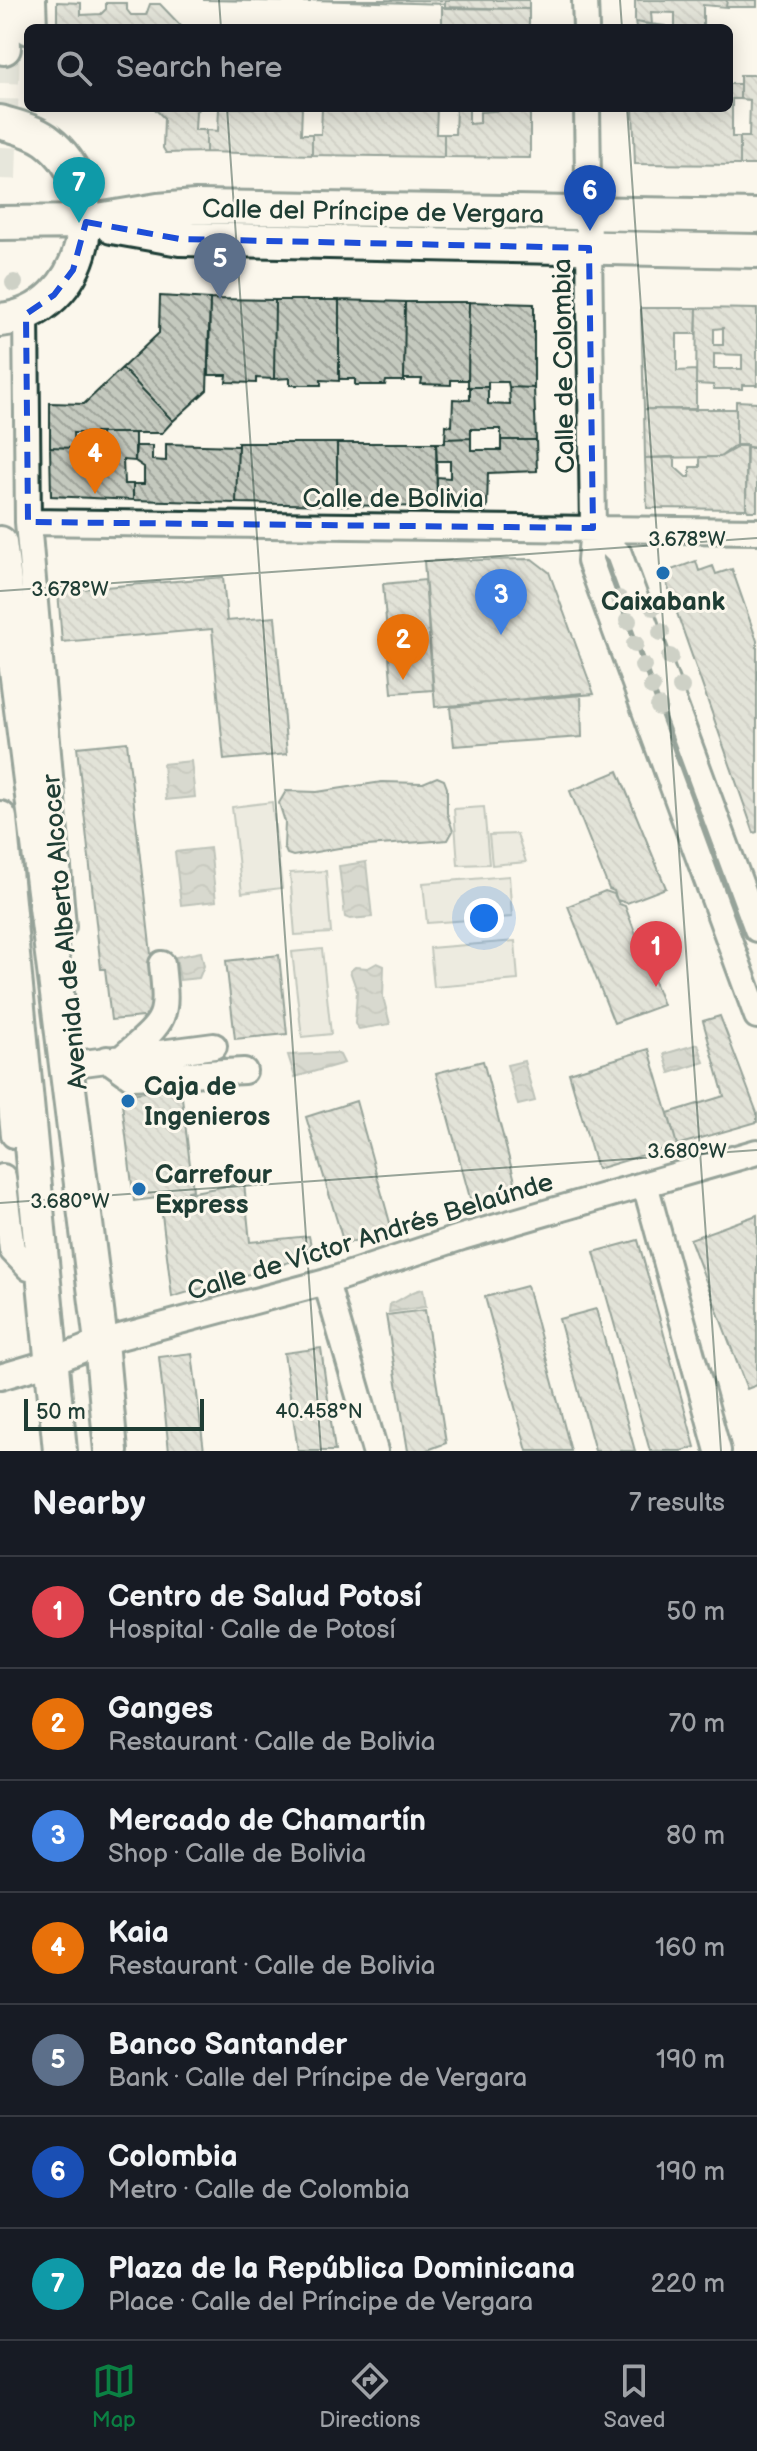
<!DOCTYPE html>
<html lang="en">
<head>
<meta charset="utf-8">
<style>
	:root { --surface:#171b24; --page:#20242c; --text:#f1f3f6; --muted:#9ea1a6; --line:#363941; --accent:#0b8043 }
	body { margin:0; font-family:"Balsamiq Sans",sans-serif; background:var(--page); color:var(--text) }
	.scale { position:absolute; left:24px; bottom:20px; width:180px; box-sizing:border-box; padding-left:8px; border:4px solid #1f3d34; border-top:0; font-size:22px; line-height:28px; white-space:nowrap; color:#1f3d34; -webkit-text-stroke:6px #fbf7ec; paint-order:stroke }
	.you { position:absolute; left:484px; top:918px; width:28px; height:28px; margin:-20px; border:6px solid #fff; border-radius:50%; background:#1a73e8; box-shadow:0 0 0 12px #1a73e833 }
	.badge { display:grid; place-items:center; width:52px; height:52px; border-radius:50%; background:var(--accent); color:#fff; font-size:26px; font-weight:700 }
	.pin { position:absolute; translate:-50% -66px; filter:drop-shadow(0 2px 4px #0008) }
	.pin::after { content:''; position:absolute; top:42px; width:28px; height:24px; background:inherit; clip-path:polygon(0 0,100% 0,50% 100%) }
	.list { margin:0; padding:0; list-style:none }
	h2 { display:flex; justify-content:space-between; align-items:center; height:104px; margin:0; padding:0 32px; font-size:34px }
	h2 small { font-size:26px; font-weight:400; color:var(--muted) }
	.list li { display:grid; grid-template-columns:52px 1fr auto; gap:24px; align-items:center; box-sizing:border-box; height:112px; padding:0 32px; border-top:2px solid var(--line) }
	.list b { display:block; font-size:30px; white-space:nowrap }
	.list p { margin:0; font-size:26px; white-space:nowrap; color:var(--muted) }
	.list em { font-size:26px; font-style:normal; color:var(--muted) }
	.icon { flex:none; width:44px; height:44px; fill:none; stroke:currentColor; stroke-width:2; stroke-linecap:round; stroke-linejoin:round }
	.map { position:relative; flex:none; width:757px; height:1451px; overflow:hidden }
	.search { position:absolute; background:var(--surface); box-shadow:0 4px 20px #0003; left:24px; right:24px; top:24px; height:88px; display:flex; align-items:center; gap:20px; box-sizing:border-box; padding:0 28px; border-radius:12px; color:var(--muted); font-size:30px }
	.sheet { height:888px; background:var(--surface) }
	nav { display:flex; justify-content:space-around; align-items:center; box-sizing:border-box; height:112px; border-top:2px solid var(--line); background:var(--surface); font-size:22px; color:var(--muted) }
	nav a { display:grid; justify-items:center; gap:4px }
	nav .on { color:var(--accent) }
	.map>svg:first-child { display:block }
	.grass { fill:#dbdcd1; stroke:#7d8c82; stroke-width:2 }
	.water { fill:url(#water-waves); stroke:#74847b; stroke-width:2 }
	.building { fill:url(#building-back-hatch); stroke:#1f3d34; stroke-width:2; fill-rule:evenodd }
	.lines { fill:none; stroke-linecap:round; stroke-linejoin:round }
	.major-tunnel { stroke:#cfd2c7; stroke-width:32; stroke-dasharray:32 16; stroke-linecap:butt }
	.minor-casing { stroke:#1f3d34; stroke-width:30 }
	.major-casing { stroke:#1f3d34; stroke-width:38 }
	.minor { stroke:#fbf7ec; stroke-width:24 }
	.major { stroke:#fbf7ec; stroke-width:32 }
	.tree { fill:#97a298 }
	.marked { fill:none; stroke:#1d4ed8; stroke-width:6; stroke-dasharray:16 10; stroke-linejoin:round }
	.ticks { fill:none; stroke:#1f3d34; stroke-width:2; stroke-opacity:0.45 }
	.poi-dot { fill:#1f6fb2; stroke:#fbf7ec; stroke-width:3 }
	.labels { text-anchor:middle; stroke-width:6; stroke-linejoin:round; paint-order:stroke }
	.street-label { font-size:26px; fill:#1f3d34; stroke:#fbf7ec }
	.poi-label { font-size:26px; font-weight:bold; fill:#1f3d34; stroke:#fbf7ec; text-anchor:start }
	.ticks-label { font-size:20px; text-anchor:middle; fill:#1f3d34; stroke:#fbf7ec; stroke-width:6; stroke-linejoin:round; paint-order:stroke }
</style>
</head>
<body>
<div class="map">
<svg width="757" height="1451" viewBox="0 0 757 1451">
	<defs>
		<pattern id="water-waves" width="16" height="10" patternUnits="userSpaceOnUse" patternTransform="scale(2)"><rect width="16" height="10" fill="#adb4aa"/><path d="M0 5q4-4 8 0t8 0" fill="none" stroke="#8c948b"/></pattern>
		<pattern id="building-back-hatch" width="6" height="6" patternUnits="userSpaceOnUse" patternTransform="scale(2)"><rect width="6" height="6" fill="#c4c9be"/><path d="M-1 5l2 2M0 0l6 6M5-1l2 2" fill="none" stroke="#9fa49b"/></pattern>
	</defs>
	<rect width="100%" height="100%" fill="#fbf7ec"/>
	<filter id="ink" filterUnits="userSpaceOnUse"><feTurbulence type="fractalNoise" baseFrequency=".0125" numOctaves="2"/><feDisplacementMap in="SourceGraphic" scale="16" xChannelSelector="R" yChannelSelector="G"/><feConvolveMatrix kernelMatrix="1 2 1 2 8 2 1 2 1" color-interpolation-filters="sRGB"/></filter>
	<g filter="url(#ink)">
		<path class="grass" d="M272 802 282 888 242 893 232 807Z
			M484 807 489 864 458 865 454 809Z
			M517 834 526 862 492 865 489 835Z
			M326 871 331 933 295 935 290 873Z
			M509 876 512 917 427 923 423 883Z
			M515 941 518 980 434 987 430 948Z
			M322 949 331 1034 302 1037 292 952Z"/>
		<path class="water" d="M191 761 195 797 166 800 163 764Z
			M210 848 216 901 181 905 175 852Z
			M366 862 372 917 350 919 345 917 339 866Z
			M201 952 204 966 199 978 180 980 176 957Z
			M377 963 384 966 383 997 390 1024 359 1029 355 1024 357 991 350 971 355 967 368 968Z
			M698 1044 704 1062 670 1073 664 1054Z
			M336 1053 340 1055 344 1063 295 1077 288 1055Z
			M524 1061 535 1101 518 1105 507 1065Z
			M423 1289 426 1307 389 1312 390 1304C403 1300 409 1291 423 1289Z"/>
		<path class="building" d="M203 0H310V2Z
			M310 0H445V4Z
			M445 0H529V9L445 8Z
			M635 0H727L726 7 703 5V28H675V13L651 12 652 25 635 22Z
			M727 0H757V7H726Z
			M57 2 81 3V15L101 14 106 9V3H127V10L131 15H146L150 4H160L183 28H57Z
			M442 7 529 9V28H442Z
			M635 22 665 26V28H636Z
			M740 75H757V165H740V137H749L750 100 740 99Z
			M729 84H740V99H732V137H740V165L635 164 633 108H729Z
			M154 108H200L196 111 195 130H206V152L166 153 163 148 164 118Z
			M219 108H302L301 134H312V155L206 152V130L218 131Z
			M322 108H437L436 134H444V157L312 155V134H321Z
			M456 108H469V124L480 123V112L530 108V158L444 157V134H455Z
			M160 296 210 299 207 390 173 421 122 368 159 333Z
			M210 299 275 300 274 379 256 378V383L226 382 227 375H209Z
			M275 300H339V381L321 380V385H290V378L274 379Z
			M339 300 405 302 404 381H386L385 385H355V379H339Z
			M405 302H469L468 380H451V385L421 384 422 379H404Z
			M469 302 534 304V388L509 387 508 382H488V387H468Z
			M641 308H697L696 334H677V371L696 370V410L644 409Z
			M697 308 757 309V385H742V389H714L713 385 696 384ZM723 328V345H714V329ZM714 354 742 355V369H714Z
			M122 368 173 421 162 433H73L74 448 50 447V403L84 404Z
			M470 387H488V404L510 405 509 387 534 388 536 440H501V429H471V438L445 439 446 425 452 426 453 399 470 400Z
			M736 401 757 402V448L736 445Z
			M644 409H736V448L720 457 645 458Z
			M101 433H135V461L123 460 124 484H133V500L51 496 50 447 74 448V460L102 461Z
			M471 438V450H501V440H536L537 471 488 473 487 508 437 507V477L450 478V461H437L436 443H445V439Z
			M238 443H337V505L236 503Z
			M337 443H436L437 507 337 505Z
			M166 444 238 446 236 503 133 500V484H144V467L135 461 136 446H152V460L166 461Z
			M736 445H747L746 509 647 508 645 458 675 457V467L686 477H690V467H700V457H720Z
			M746 448H757V511H748L746 508Z
			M532 559 549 572 594 694 435 707 424 561Z
			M696 561 699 571 713 566 716 574 732 569 757 641V832L754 833 663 573Z
			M223 577 227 621 275 617 287 754 224 760 212 629 62 642 58 591Z
			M425 580 433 690 392 693 383 584Z
			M581 693 582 737 454 746 450 707Z
			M127 742 152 963 149 964 154 1016 111 1020 105 969H101L77 747Z
			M618 771 666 888 627 903 617 900 614 891 609 889 570 791Z
			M437 777 444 780 447 788V813L453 831 448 840 339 848 293 856 287 854 284 847 285 822 279 803 286 791 317 792 382 782 423 783Z
			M605 891 614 894 619 904 625 906 663 1005 614 1023 568 906Z
			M279 955 287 1034 235 1039 226 961Z
			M720 1016 757 1113V1122L677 1145 668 1113 724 1096 703 1021Z
			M649 1049 677 1145 597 1169 569 1073Z
			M483 1061 519 1196 473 1209 436 1073Z
			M178 1088 181 1089 193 1190 188 1191V1194L134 1201 121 1095Z
			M356 1101 392 1230 344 1244 306 1117Z
			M244 1183 250 1242 309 1236 313 1255 172 1297 160 1198Z
			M757 1215V1385L747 1389 690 1239Z
			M638 1240 695 1447 682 1451H650L594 1252Z
			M527 1286 571 1451H527L485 1297Z
			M596 1309 635 1451H595L559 1319Z
			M425 1310 446 1443 425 1451H408L386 1315Z
			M321 1348 335 1451H298L284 1353Z
			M192 1353 204 1451H169L159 1357Z"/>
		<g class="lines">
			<path class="major-tunnel" d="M0 179 4 48"/>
			<g class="minor-casing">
				<path id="minor" d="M585 0 586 28
					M587 108 593 528 590 561 757 1016
					M26 314 28 522 63 926
					M28 522 757 531
					M593 528 619 554 757 929
					M0 1003 14 1135
					M124 1056C167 1019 168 1019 162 964
					M107 1059 132 1077 244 1071
					M76 1064 214 1046
					M3 1177 12 1250 29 1268
					M645 1184 718 1451
					M326 1282 375 1451
					M0 1377 51 1362 101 1342 326 1282 462 1237 757 1152"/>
			</g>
			<g class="major-casing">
				<path id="major" d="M3 0 4 48
					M29 0 30 28
					M0 122C16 127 32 130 46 140 114 191 87 312 0 320
					M0 223 86 222 158 210 196 207 757 216
					M112 227 180 239 757 251
					M0 543 101 1342 111 1451
					M0 818 60 1451"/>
			</g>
			<use href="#minor" class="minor"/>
			<use href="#major" class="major"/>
		</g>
		<g class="tree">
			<circle cx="14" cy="283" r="9"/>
			<circle cx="619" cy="599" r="9"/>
			<circle cx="653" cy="607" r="9"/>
			<circle cx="628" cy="621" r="9"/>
			<circle cx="661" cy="632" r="9"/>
			<circle cx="635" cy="644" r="9"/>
			<circle cx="670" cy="657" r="9"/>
			<circle cx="643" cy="666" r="9"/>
			<circle cx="652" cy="687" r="9"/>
			<circle cx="681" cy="687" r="9"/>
			<circle cx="659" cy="707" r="9"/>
		</g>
	</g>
	<path d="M0 0H757V1451H0ZM86 222 180 239 589 248 593 528 28 522 26 314 54 295 73 270Z" fill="#fbf7ec" fill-opacity=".55" fill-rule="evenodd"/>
	<path class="marked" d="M86 222 180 239 589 248 593 528 28 522 26 314 54 295 73 270Z"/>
	<path class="ticks" d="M219 0 221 28M620 0 622 28M227 108 321 1451M627 108 721 1451M0 591 757 538M0 1203 757 1150"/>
	<g class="poi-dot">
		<circle cx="663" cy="573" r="8"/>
		<circle cx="128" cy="1101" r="8"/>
		<circle cx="139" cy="1189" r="8"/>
	</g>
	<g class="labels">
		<g class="street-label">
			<text transform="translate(373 211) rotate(1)" y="9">Calle del Príncipe de Vergara</text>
			<text transform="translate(563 366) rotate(-91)" y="9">Calle de Colombia</text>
			<text x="393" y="507">Calle de Bolivia</text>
			<text transform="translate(64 932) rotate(-95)" y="9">Avenida de Alberto Alcocer</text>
			<text transform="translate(370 1236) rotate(-17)" y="9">Calle de Víctor Andrés Belaúnde</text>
		</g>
		<g class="poi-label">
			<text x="663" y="610" text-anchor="middle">Caixabank</text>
			<text x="144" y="1095">Caja de<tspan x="144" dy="30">Ingenieros</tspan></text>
			<text x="155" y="1183">Carrefour<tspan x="155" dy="30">Express</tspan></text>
		</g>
	</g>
	<g class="ticks-label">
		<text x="687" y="546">3.678°W</text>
		<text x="70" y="596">3.678°W</text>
		<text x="687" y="1158">3.680°W</text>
		<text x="70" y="1208">3.680°W</text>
		<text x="319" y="1418">40.458°N</text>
	</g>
</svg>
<div class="scale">50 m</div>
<div class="you"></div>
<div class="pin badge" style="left:656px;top:987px;background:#e0444e">1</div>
<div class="pin badge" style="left:403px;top:680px;background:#e8710a">2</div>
<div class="pin badge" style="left:501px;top:635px;background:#3f7fe0">3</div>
<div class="pin badge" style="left:95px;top:494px;background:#e8710a">4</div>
<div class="pin badge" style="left:220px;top:299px;background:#5c6f8a">5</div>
<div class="pin badge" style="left:590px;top:231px;background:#1a4fb4">6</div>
<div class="pin badge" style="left:79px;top:223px;background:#0f9aa8">7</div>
<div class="search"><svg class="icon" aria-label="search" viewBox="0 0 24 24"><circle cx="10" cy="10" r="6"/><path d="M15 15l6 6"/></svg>Search here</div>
</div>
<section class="sheet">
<h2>Nearby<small>7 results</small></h2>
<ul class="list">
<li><span class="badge" style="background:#e0444e">1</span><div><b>Centro de Salud Potosí</b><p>Hospital · Calle de Potosí</p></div><em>50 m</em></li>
<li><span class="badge" style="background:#e8710a">2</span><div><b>Ganges</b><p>Restaurant · Calle de Bolivia</p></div><em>70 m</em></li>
<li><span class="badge" style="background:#3f7fe0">3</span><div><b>Mercado de Chamartín</b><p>Shop · Calle de Bolivia</p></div><em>80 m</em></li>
<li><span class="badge" style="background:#e8710a">4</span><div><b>Kaia</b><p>Restaurant · Calle de Bolivia</p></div><em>160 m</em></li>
<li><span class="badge" style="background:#5c6f8a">5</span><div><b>Banco Santander</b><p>Bank · Calle del Príncipe de Vergara</p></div><em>190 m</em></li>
<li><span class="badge" style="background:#1a4fb4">6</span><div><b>Colombia</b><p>Metro · Calle de Colombia</p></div><em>190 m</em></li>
<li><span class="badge" style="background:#0f9aa8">7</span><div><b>Plaza de la República Dominicana</b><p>Place · Calle del Príncipe de Vergara</p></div><em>220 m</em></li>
</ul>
</section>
<nav>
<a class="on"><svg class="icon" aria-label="map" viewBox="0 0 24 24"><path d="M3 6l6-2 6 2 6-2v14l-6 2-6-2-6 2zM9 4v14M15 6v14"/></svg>Map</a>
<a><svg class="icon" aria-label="directions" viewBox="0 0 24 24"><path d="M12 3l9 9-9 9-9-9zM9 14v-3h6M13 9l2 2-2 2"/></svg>Directions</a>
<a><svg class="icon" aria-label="saved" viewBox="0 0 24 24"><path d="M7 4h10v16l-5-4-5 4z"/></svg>Saved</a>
</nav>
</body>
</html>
